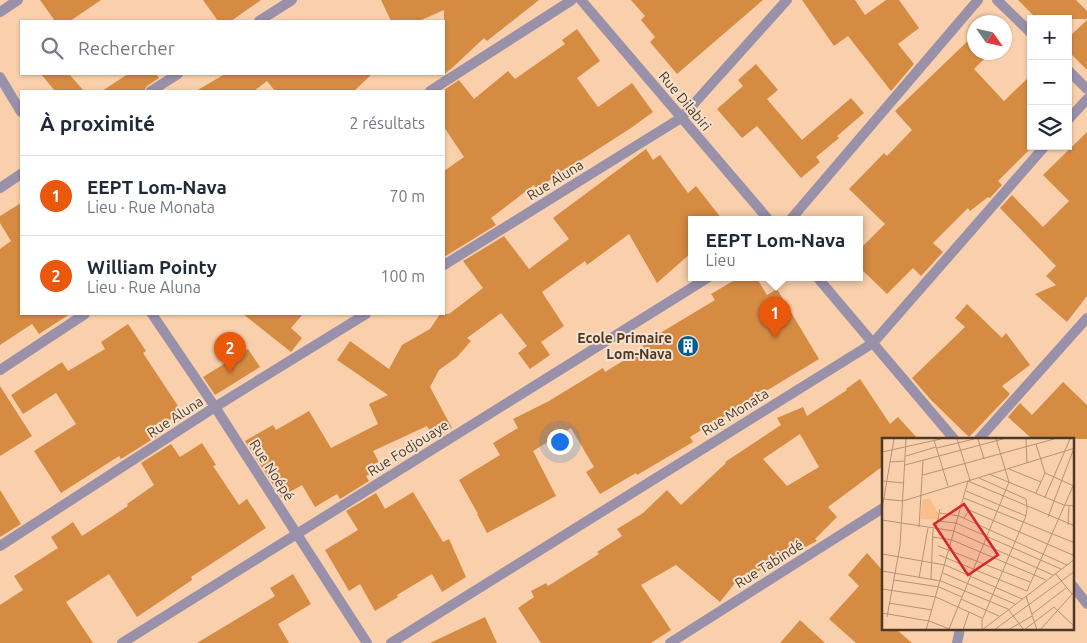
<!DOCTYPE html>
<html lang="fr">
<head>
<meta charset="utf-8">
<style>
	:root { --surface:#fff; --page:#f6f6f7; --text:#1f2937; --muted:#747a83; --line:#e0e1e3; --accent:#ea580c }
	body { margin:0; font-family:Ubuntu,sans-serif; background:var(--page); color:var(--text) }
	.controls { position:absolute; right:15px; top:15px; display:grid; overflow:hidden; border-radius:0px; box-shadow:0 1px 4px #0004 }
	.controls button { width:45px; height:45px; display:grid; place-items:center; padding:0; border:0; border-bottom:1px solid var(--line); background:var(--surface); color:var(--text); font:25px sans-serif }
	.compass { position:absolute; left:967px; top:15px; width:45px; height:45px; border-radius:50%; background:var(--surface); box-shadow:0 1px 4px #0004; rotate:124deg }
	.you { position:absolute; left:559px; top:441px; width:18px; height:18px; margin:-12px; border:4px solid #fff; border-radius:50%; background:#1a73e8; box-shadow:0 0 0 8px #1a73e833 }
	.badge { display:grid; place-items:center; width:32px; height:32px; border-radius:50%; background:var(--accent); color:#fff; font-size:16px; font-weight:700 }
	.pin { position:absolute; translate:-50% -41px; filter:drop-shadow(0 1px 2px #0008) }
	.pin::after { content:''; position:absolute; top:26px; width:18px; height:15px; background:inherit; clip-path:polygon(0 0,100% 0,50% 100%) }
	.popup { position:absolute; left:688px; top:216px; width:175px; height:65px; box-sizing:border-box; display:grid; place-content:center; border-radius:0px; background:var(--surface); filter:drop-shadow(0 1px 4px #0005); font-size:16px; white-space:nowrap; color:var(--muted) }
	.popup b { font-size:19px; color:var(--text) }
	.popup::after { content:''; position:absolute; left:50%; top:100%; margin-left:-10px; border:10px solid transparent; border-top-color:var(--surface) }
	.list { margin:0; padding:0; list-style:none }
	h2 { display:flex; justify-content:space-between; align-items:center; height:65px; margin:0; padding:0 20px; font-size:21px }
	h2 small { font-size:16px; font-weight:400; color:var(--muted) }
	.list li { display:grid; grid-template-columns:32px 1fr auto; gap:15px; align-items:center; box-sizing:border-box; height:80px; padding:0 20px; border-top:1px solid var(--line) }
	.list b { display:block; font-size:19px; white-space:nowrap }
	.list p { margin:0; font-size:16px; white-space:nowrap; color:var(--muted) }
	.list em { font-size:16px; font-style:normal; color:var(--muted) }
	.icon { flex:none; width:28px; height:28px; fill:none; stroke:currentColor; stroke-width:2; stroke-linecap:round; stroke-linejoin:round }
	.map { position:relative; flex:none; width:1087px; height:643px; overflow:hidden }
	.search { position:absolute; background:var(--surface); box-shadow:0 1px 4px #0004; left:20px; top:20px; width:425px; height:55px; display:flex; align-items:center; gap:12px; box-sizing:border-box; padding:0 18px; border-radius:0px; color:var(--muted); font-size:19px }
	.panel { position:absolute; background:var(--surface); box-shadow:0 1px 4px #0004; left:20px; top:90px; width:425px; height:225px; border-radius:0px }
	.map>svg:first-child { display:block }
	.building { fill:#d68b43; fill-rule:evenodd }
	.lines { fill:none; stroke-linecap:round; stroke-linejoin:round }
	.street { stroke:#9990a9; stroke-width:10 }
	.labels { text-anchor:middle; stroke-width:4; stroke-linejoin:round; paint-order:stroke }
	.street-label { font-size:14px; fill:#4d3825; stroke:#f7e2d0 }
	.poi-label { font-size:14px; font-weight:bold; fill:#4d3825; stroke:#f7e2d0; text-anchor:end }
	.inset-road { fill:none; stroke:#b59376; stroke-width:1 }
	.view { fill:#d62828; fill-opacity:0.15; stroke:#d62828; stroke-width:2.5 }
	.inset-edge { fill:none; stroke:#4d3825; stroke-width:2.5 }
</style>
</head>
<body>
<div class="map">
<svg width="1087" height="643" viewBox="0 0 1087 643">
	<rect width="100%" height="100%" fill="#fad0ac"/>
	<path class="building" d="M40 0H101L70 21H55Z
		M203 0H261L231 21H218Z
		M381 0H539L487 41 484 38 451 69 444 74V10L419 21H391Z
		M631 0H763L677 74 650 42 655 37 641 20 645 16Z
		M802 0H855L865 15 886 0H899L919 28 898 44 914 64 891 91 848 36 834 46Z
		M1018 0H1076L1087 11V19H1037Z
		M1087 20V70L1068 51V38Z
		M577 29 600 61 577 78 598 107 632 83 653 112 631 128 536 189 534 185 491 218 496 225 444 257V171L464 157 444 127V90L459 80 474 99 508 71 515 79 565 44 562 40Z
		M974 35V52H991L974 69 1004 101 1031 75V148L998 181 1002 185 990 198 988 197 970 211 968 208 933 243 943 252 921 276 913 268 887 294 859 267V250L885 224 849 189 884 153 887 156 912 130 895 111Z
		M756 64 778 90 767 99 802 140 851 98 864 113 837 136 839 138 816 157 820 162 801 178 757 126 742 138 717 109 743 86 738 80Z
		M41 74H69L84 91H55Z
		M128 74H156L159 78 147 86 144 91H102Z
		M225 74H372L354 91H275L267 81 254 91H196Z
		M1087 132V296L1067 322 1035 294 1056 285 1046 276 1056 266 1000 208 1012 195 1043 227 1069 201 1043 175Z
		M646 149 653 160 660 155 688 193 696 186 722 219H691V253L657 283 629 234 587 265 585 261 542 292 564 326 541 342 550 355 530 369 518 353 527 346 501 313 467 338 471 341 457 357 439 370 430 387 452 428 434 438 427 426 373 451 382 468 366 476 369 481 340 499 337 494 315 507 302 485 281 497 245 441 273 425 276 430 309 411 331 448 378 424 369 404 388 395 337 360 350 341 389 369 402 345 430 329 440 314H449L483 288 463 261 504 236 529 269 569 239 553 218Z
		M21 203V314H70L39 334 32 324 0 345V249L11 241 0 223V216Z
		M740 277H756L767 295 777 289 819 359 690 437 693 442 637 475 636 473 600 494 586 472 594 467 571 428 533 451 556 496 487 533 477 514H478L459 480 500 455 493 443 518 428 513 419 549 401 603 368 605 372 644 348 642 344 715 300 711 294Z
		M967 304 1002 338 1006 333 1030 365 1002 386 1010 394 969 437 931 400 912 378 965 327 955 318Z
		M243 314H303L291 328 302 338 291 352Z
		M128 324 146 351 143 353 182 412 160 426 164 432 121 459 119 456 61 493 34 451 76 424 56 393 23 414 11 395 62 362 68 371 105 349 101 342Z
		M248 349 260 367 215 395 203 377Z
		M860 379 890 424 898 417 918 439H883V466L828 507 837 517 815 539 817 541 735 583 720 602 676 565 641 585 671 630 651 643H541L518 608 534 597 531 591 546 583 548 586 599 554 597 552 622 536 617 529 643 513 667 490 681 505 726 463 725 462 781 425 777 418 803 407 807 416 847 390 846 389ZM800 434 819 467 787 486 763 459Z
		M1063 382 1087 405V439H1032L1008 417 1020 403 1032 415Z
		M0 386 32 436 0 456Z
		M202 443 216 465 213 466 239 505 247 499 266 528 191 577 192 580 137 617 109 574 66 602 93 643H0V605L23 590 14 576 58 548 51 537 73 522 82 536 128 506 127 504 154 485 141 463 171 444 180 457Z
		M0 490 21 524 0 537Z
		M413 492 443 542 449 539 466 577 442 592 432 574 397 595 398 597 375 611 360 584 349 591 325 550 358 530 346 511 376 493 385 509Z
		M867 553 883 571V629H896L912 643H856L829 619 859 586 848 575Z
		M293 574 311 604 278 624 289 643H197L275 596 270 588Z
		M485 617 497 643H430Z
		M800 620 825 643H780Z"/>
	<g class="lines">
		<path class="street" d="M581 0 768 219
			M997 0 1031 33
			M0 12 18 0
			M259 21 292 0
			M1068 70 1087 89
			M0 77 21 112
			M151 91 178 74
			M430 91 572 0
			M1068 120 1087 99
			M0 188 21 174
			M791 219 978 0
			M444 265 681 118 787 0
			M817 277 954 439
			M152 314 215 407 367 643
			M0 370 85 314
			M979 439 1087 318
			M0 546 215 407 366 314
			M1073 586 1087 604
			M122 643 709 277
			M391 643 873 343 1045 146
			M670 643 883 508
			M957 643 960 629"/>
	</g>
	<defs>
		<g id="building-disc" transform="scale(1.125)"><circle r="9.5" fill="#005c8d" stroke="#f7e2d0"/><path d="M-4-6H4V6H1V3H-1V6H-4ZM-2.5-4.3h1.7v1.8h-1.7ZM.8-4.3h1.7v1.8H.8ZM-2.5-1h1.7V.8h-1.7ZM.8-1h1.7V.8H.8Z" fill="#fff"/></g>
	</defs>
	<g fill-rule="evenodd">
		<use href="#building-disc" x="688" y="346"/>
	</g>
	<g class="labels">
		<g class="street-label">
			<text transform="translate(685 101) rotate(50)" y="5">Rue Dilabiri</text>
			<text transform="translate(555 180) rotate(-32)" y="5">Rue Aluna</text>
			<text transform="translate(735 412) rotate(-32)" y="5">Rue Monata</text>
			<text transform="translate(175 417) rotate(-33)" y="5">Rue Aluna</text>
			<text transform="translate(408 448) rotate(-32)" y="5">Rue Fodjouaye</text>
			<text transform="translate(272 470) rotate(57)" y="5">Rue Noépé</text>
			<text transform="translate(769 564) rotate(-32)" y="5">Rue Tabindé</text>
		</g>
		<g class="poi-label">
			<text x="672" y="343">Ecole Primaire<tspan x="672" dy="16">Lom-Nava</tspan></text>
		</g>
	</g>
	<g transform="translate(882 438)">
		<rect width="192" height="192" fill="#fad0ac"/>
		<path d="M41 61H48L57 76 56 82 38 81Z" fill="#fabe8a"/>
		<path class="inset-road" d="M75 1 88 42M96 1 102 21M144 1 145 25M52 2 66 48M154 6 163 35M55 10 92 1M0 14 59 1M24 18 54 9M8 24 23 23M23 27 121 1M127 31 159 44M163 35 192 48M107 36 182 67 193 68M41 37 172 1M97 40 144 61 145 70 144 78 100 182V192M0 43 22 45M86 43 193 88M84 53 144 78M154 55 163 35M163 59 188 1M82 60 193 105M1 61 21 63 193 10M0 71 12 1M58 75 77 78 185 127M166 79 192 10M82 80 87 72 193 118M0 82 72 93 171 137M56 83 74 85 179 131M186 87 187 68M37 89 41 23M54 91 58 71M51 99 70 102 164 142M56 108 148 144M0 116 63 127 140 161M57 117 145 153M0 133 59 143 126 171 142 192M61 135 133 166M173 135 190 156M37 140 46 90M49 141 51 91M12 142 57 149 80 159M0 151 54 159 100 180M145 153 191 48M144 158 155 192M79 161 117 178M7 165 50 172M0 175 47 183 70 192M150 176 184 150M5 179 18 108 24 1M67 191 127 44 114 1M44 192 86 43M81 192 87 174M100 192 193 121M112 192 193 133M126 192 150 178M142 192 172 169 193 189M158 192 193 153"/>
		<path class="view" d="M82 66 116 117 86 137 52 86Z"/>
		<rect width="192" height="192" class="inset-edge"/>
	</g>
</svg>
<div class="controls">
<button>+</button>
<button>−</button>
<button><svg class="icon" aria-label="layers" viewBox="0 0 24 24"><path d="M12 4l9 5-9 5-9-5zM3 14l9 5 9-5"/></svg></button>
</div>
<svg class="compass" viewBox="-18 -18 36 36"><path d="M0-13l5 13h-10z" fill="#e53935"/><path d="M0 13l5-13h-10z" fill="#747a83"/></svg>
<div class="you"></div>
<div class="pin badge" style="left:775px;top:338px">1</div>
<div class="popup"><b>EEPT Lom-Nava</b>Lieu</div>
<div class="pin badge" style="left:230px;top:373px">2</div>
<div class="search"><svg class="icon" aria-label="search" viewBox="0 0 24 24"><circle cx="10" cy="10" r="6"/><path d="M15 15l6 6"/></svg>Rechercher</div>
<section class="panel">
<h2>À proximité<small>2 résultats</small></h2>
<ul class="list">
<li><span class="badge">1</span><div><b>EEPT Lom-Nava</b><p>Lieu · Rue Monata</p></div><em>70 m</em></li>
<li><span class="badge">2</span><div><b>William Pointy</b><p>Lieu · Rue Aluna</p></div><em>100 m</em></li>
</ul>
</section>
</div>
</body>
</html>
